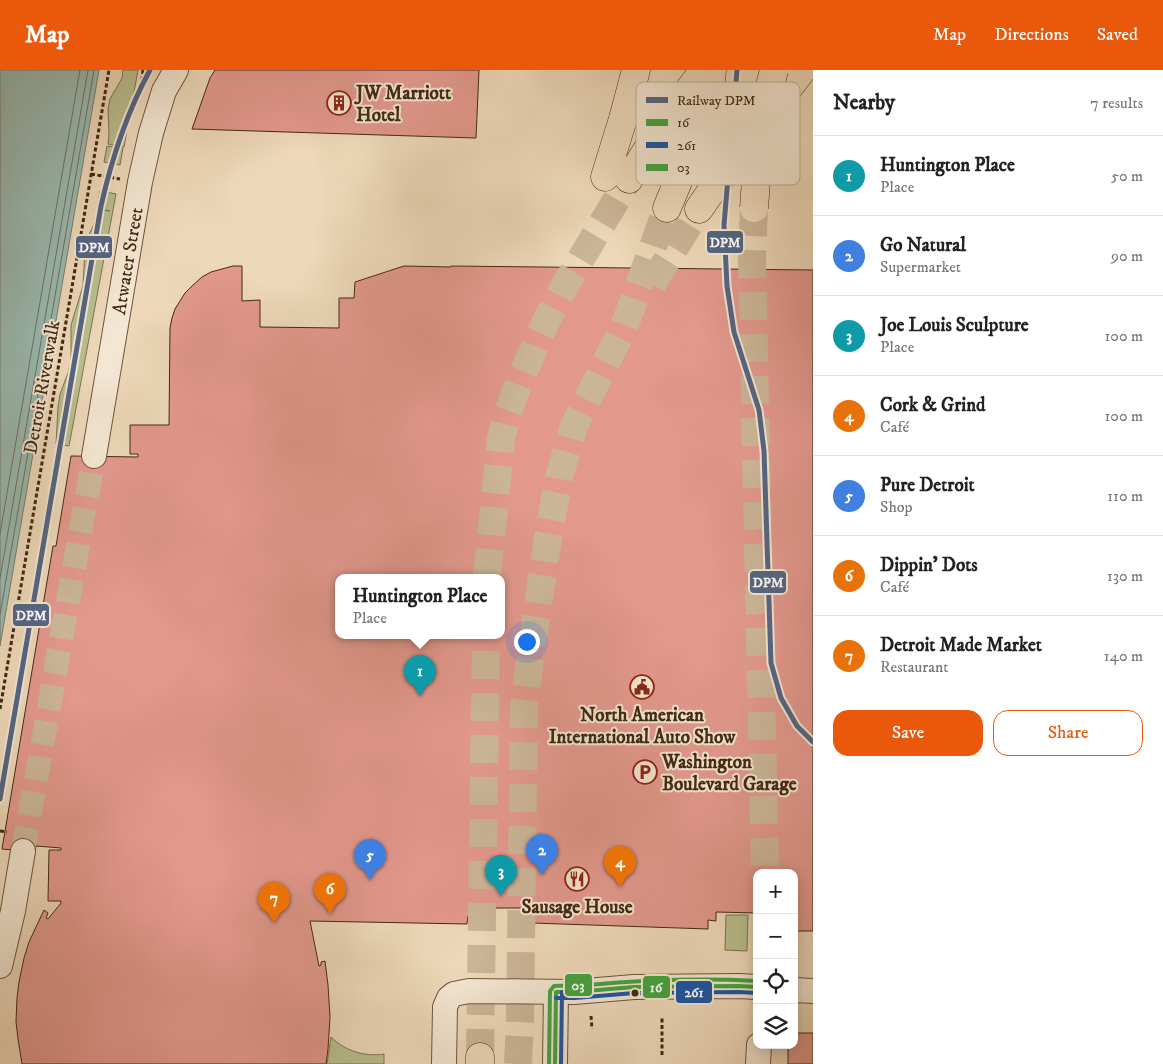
<!DOCTYPE html>
<html lang="en">
<head>
<meta charset="utf-8">
<style>
	:root { --surface:#fff; --page:#f2f2f2; --text:#222; --muted:#767676; --line:#e0e0e0; --accent:#ea580c }
	body { margin:0; font-family:"IM FELL DW Pica",serif; background:var(--page); color:var(--text) }
	.controls { position:absolute; right:15px; bottom:15px; display:grid; overflow:hidden; border-radius:10px; box-shadow:0 2px 12px #0003 }
	.controls button { width:45px; height:45px; display:grid; place-items:center; padding:0; border:0; border-bottom:1px solid var(--line); background:var(--surface); color:var(--text); font:25px sans-serif }
	.you { position:absolute; left:526px; top:571px; width:18px; height:18px; margin:-12px; border:4px solid #fff; border-radius:50%; background:#1a73e8; box-shadow:0 0 0 8px #1a73e833 }
	.badge { display:grid; place-items:center; width:32px; height:32px; border-radius:50%; background:var(--accent); color:#fff; font-size:16px; font-weight:700 }
	.pin { position:absolute; translate:-50% -41px; filter:drop-shadow(0 1px 2px #0008) }
	.pin::after { content:''; position:absolute; top:26px; width:18px; height:15px; background:inherit; clip-path:polygon(0 0,100% 0,50% 100%) }
	.popup { position:absolute; left:335px; top:504px; width:170px; height:65px; box-sizing:border-box; display:grid; place-content:center; border-radius:10px; background:var(--surface); filter:drop-shadow(0 1px 4px #0005); font-size:16px; white-space:nowrap; color:var(--muted) }
	.popup b { font-size:19px; color:var(--text) }
	.popup::after { content:''; position:absolute; left:50%; top:100%; margin-left:-10px; border:10px solid transparent; border-top-color:var(--surface) }
	.list { margin:0; padding:0; list-style:none }
	h2 { display:flex; justify-content:space-between; align-items:center; height:65px; margin:0; padding:0 20px; font-size:21px }
	h2 small { font-size:16px; font-weight:400; color:var(--muted) }
	.list li { display:grid; grid-template-columns:32px 1fr auto; gap:15px; align-items:center; box-sizing:border-box; height:80px; padding:0 20px; border-top:1px solid var(--line) }
	.list b { display:block; font-size:19px; white-space:nowrap }
	.list p { margin:0; font-size:16px; white-space:nowrap; color:var(--muted) }
	.list em { font-size:16px; font-style:normal; color:var(--muted) }
	.actions { display:flex; gap:10px; padding:15px 20px }
	.actions a { flex:1; padding:11px 0; border:1px solid var(--accent); border-radius:15px; text-align:center; font-size:18px; color:var(--accent) }
	.actions .main { background:var(--accent); color:#fff }
	.icon { flex:none; width:28px; height:28px; fill:none; stroke:currentColor; stroke-width:2; stroke-linecap:round; stroke-linejoin:round }
	.map { position:relative; flex:none; width:813px; height:994px; overflow:hidden }
	header { display:flex; align-items:center; gap:30px; box-sizing:border-box; height:70px; padding:0 25px; background:var(--accent); color:#fff }
	header strong { font-size:24px }
	nav { display:flex; gap:28px; margin-inline-start:auto; font-size:18px }
	main { display:flex }
	aside { flex:1; background:var(--surface) }
	.map>svg:first-child { display:block }
	.green { fill:#b9be8e; stroke:#7e7450 }
	.water { fill:#99b9b0; stroke:#777f71 }
	.lines { fill:none; stroke-linecap:round; stroke-linejoin:round }
	.shore { stroke:#6e7161; stroke-width:1 }
	.building { fill:#e2988d; stroke:#432912; fill-rule:evenodd }
	.minor-tunnel { stroke:#cbb598; stroke-width:24; stroke-dasharray:24 12; stroke-linecap:butt }
	.highway-tunnel { stroke:#cbb598; stroke-width:28; stroke-dasharray:28 14; stroke-linecap:butt }
	.minor-casing { stroke:#6e553c; stroke-width:26 }
	.highway-casing { stroke:#432912; stroke-width:29 }
	.path { stroke:#432912; stroke-width:3; stroke-dasharray:4 2.5; stroke-linecap:butt }
	.minor { stroke:#f3e6d2; stroke-width:24 }
	.highway { stroke:#edd8b9; stroke-width:28 }
	.highway-bridge-casing { stroke:#432912; stroke-width:29; stroke-linecap:butt }
	.highway-bridge { stroke:#edd8b9; stroke-width:28 }
	.bus-1-casing { stroke:#f3e6d2; stroke-width:8 }
	.bus-2-casing { stroke:#f3e6d2; stroke-width:8 }
	.bus-3-casing { stroke:#f3e6d2; stroke-width:8 }
	.bus-1 { stroke:#44a440; stroke-width:4 }
	.bus-2 { stroke:#1e57a3; stroke-width:4 }
	.bus-3 { stroke:#44a440; stroke-width:4 }
	.rail-1-casing { stroke:#f3e6d2; stroke-width:9 }
	.rail-1 { stroke:#546684; stroke-width:5 }
	.bus-dot { fill:#432912; stroke:#f3e6d2; stroke-width:2 }
	.labels { text-anchor:middle; stroke-width:4; stroke-linejoin:round; paint-order:stroke }
	.poi-label { font-size:19px; font-weight:bold; fill:#432912; stroke:#f3e6d2; text-anchor:start }
	.street-label { font-size:19px; fill:#432912; stroke:#f3e6d2 }
	.key { fill:#f3e6d2; stroke:#bead98; stroke-width:1 }
	.key-label { font-size:14px; fill:#432912 }
	.line-badge { stroke:#f3e6d2; stroke-width:2 }
	.badge-label { font-size:14px; text-anchor:middle; font-weight:bold; fill:#fff }
</style>
</head>
<body>
<header>
<strong>Map</strong>
<nav><a>Map</a><a>Directions</a><a>Saved</a></nav>
</header>
<main>
<div class="map">
<svg width="813" height="994" viewBox="0 0 813 994">
	<rect width="100%" height="100%" fill="#edd8b9"/>
	<filter id="stains"><feTurbulence type="fractalNoise" baseFrequency=".004" numOctaves="4"/><feColorMatrix values="0 0 0 0 .2 0 0 0 0 .09 0 0 0 0 .02 0 0 0 .5 -.17"/></filter>
	<radialGradient id="worn" r=".72"><stop offset=".6" stop-color="#630" stop-opacity="0"/><stop offset="1" stop-color="#630" stop-opacity=".3"/></radialGradient>
	<path class="green" d="M123 0H138L124 77 108 74 109 64 108 39 110 29 122 8Z
		M107 76 123 78 120 95 104 92Z
		M100 121 116 124 69 376 56 374 58 337 60 324 68 303 71 290V255L83 216 85 178 88 167 94 154 97 140 110 141 97 138Z
		M726 845H748L747 881 725 880Z
		M331 967C345 981 365 987 384 984V994H327Z"/>
	<path class="water" d="M0 0H99L0 576Z"/>
	<g class="lines">
		<path class="shore" d="M0 464 80 0
			M0 508 88 0
			M0 545 94 0"/>
	</g>
	<path class="building" d="M215 0H479L476 68 192 59 210 8Z
		M233 196H242V231L260 230V257L339 258V228H354L355 212 404 196 451 197V196L813 200V861H794V803H757V843L716 842V851L708 850V859L532 853V847H524V838H476V846H468L467 854 310 851 319 896 321 895V892L325 891 328 915 330 947 328 979 326 994H22L18 969 16 952 17 928 19 912 24 888 29 872 44 840 48 843 46 848 48 849 61 833V831H48L49 780H61V778L36 776 35 782 2 779 53 476H56L71 386 138 387V384H130V355H169L170 258 172 248 175 239 185 223 192 216 202 207 211 202ZM339 507H501V565H339Z
		M794 963H813V994H788V975H794Z"/>
	<g class="lines">
		<path class="minor-tunnel" d="M23 781 94 386"/>
		<path class="highway-tunnel" d="M754 138 752 187 765 803
			M652 214 699 139
			M487 507 501 368 508 342 520 310 546 251 564 217 629 109
			M480 987 486 565
			M518 994 520 952 524 637 531 581 548 468 559 407 574 356 624 257 667 138"/>
		<g class="minor-casing">
			<g id="minor">
				<path id="s1" d="M94 386 140 112 151 63 164 21 176 0"/>
				<path d="M0 896 13 841 23 781"/>
				<path d="M794 920 813 921"/>
				<path d="M444 994 445 937 449 928 454 924 469 921 574 922 634 917 739 916 757 917"/>
				<path d="M555 994 556 922"/>
				<path d="M758 994 759 975"/>
			</g>
		</g>
		<g class="highway-casing">
			<path id="highway" d="M605 107 623 49 636 0
				M629 109 664 53 704 0
				M667 138 700 58 710 21 712 0
				M699 139 721 107 802 0
				M480 994V987"/>
		</g>
		<path class="path" d="M143 0 142 9 147 11
			M91 104 120 109
			M0 639 109 0
			M0 761 7 762
			M591 946 592 959
			M662 985V947"/>
		<use href="#minor" class="minor"/>
		<use href="#highway" class="highway"/>
		<g class="highway-bridge-casing">
			<path id="highway-bridge" d="M754 138 760 56 774 0"/>
		</g>
		<use href="#highway-bridge" class="highway-bridge"/>
		<g class="bus-1-casing">
			<path id="bus-1" d="M556 922H574L634 917 739 916 757 917
				M555 994 556 922"/>
		</g>
		<g class="bus-2-casing">
			<path id="bus-2" d="M556 928H575L634 923 739 922 757 923
				M561 994 562 922"/>
		</g>
		<g class="bus-3-casing">
			<path id="bus-3" d="M549 994 550 921 554 916C565 915 577 916 588 915 644 910 701 908 757 911"/>
		</g>
		<use href="#bus-1" class="bus-1"/>
		<use href="#bus-2" class="bus-2"/>
		<use href="#bus-3" class="bus-3"/>
		<g class="rail-1-casing">
			<path id="rail-1" d="M737 0 724 155 727 216 734 262 759 340 764 381 771 593 781 628 797 656 813 672
				M0 729 101 136C112 87 126 44 150 0"/>
		</g>
		<use href="#rail-1" class="rail-1"/>
	</g>
	<defs>
		<g id="building-ring" transform="scale(1.25)"><circle r="9.5" fill="#f3e6d2" stroke="#8f2418" stroke-width="1.5"/><path d="M-4-6H4V6H1V3H-1V6H-4ZM-2.5-4.3h1.7v1.8h-1.7ZM.8-4.3h1.7v1.8H.8ZM-2.5-1h1.7V.8h-1.7ZM.8-1h1.7V.8H.8Z" fill="#8f2418"/></g>
		<g id="civic-ring" transform="scale(1.25)"><circle r="9.5" fill="#f3e6d2" stroke="#8f2418" stroke-width="1.5"/><path d="M-.6-6.5H3V-4.5H.6V-3L4-1V1h2V6H-6V1h2V-1L-.6-3ZM-1.2 2.5V6h2.4V2.5Z" fill="#8f2418"/></g>
		<g id="parking-ring" transform="scale(1.25)"><circle r="9.5" fill="#f3e6d2" stroke="#8f2418" stroke-width="1.5"/><path d="M-3.5-5.5H1a3.5 3.5 0 0 1 0 7H-1V5.5H-3.5ZM-1-3.4V-.6H.8a1.4 1.4 0 0 0 0-2.8Z" fill="#8f2418"/></g>
		<g id="restaurant-ring" transform="scale(1.25)"><circle r="9.5" fill="#f3e6d2" stroke="#8f2418" stroke-width="1.5"/><path d="M-5-6h1v4h1v-4h1v4h1v-4h1v5L-1.5 .5V6h-2V.5L-5-1ZM5-6V6H3V1.5H1.5Q1.5-4 5-6Z" fill="#8f2418"/></g>
	</defs>
	<g fill-rule="evenodd">
		<use href="#building-ring" x="339" y="33"/>
		<use href="#civic-ring" x="642" y="617"/>
		<use href="#parking-ring" x="645" y="702"/>
		<use href="#restaurant-ring" x="577" y="809"/>
	</g>
	<circle class="bus-dot" cx="635" cy="923" r="4.5"/>
	<g class="labels">
		<g class="poi-label">
			<text x="356" y="29">JW Marriott<tspan x="356" dy="22">Hotel</tspan></text>
			<text x="642" y="651" text-anchor="middle">North American<tspan x="642" dy="22">International Auto Show</tspan></text>
			<text x="662" y="698">Washington<tspan x="662" dy="22">Boulevard Garage</tspan></text>
			<text x="577" y="843" text-anchor="middle">Sausage House</text>
		</g>
		<g class="street-label">
			<text dy="7" stroke="none"><textPath href="#s1" startOffset="198">Atwater Street</textPath></text>
			<text transform="translate(41 317) rotate(-80)" y="7">Detroit Riverwalk</text>
		</g>
	</g>
	<rect x="636" y="12" width="164" height="103" rx="8" class="key"/>
	<rect x="646" y="27" width="22" height="6" fill="#546684"/>
	<rect x="646" y="49" width="22" height="7" fill="#44a440"/>
	<rect x="646" y="72" width="22" height="6" fill="#1e57a3"/>
	<rect x="646" y="94" width="22" height="7" fill="#44a440"/>
	<g class="key-label">
		<text x="677" y="35">Railway DPM</text>
		<text x="677" y="57">16</text>
		<text x="677" y="80">261</text>
		<text x="677" y="102">03</text>
	</g>
	<g class="line-badge">
		<rect x="706" y="160" width="38" height="24" rx="5" fill="#546684"/>
		<rect x="75" y="165" width="38" height="24" rx="5" fill="#546684"/>
		<rect x="749" y="500" width="38" height="24" rx="5" fill="#546684"/>
		<rect x="12" y="533" width="38" height="24" rx="5" fill="#546684"/>
		<rect x="564" y="903" width="29" height="24" rx="5" fill="#44a440"/>
		<rect x="642" y="905" width="29" height="24" rx="5" fill="#44a440"/>
		<rect x="675" y="910" width="38" height="24" rx="5" fill="#1e57a3"/>
	</g>
	<g class="badge-label">
		<text x="725" y="177">DPM</text>
		<text x="94" y="182">DPM</text>
		<text x="768" y="517">DPM</text>
		<text x="31" y="550">DPM</text>
		<text x="578" y="920">03</text>
		<text x="656" y="922">16</text>
		<text x="694" y="927">261</text>
	</g>
	<rect width="100%" height="100%" filter="url(#stains)"/>
	<rect width="100%" height="100%" fill="url(#worn)"/>
</svg>
<div class="controls">
<button>+</button>
<button>−</button>
<button><svg class="icon" aria-label="locate" viewBox="0 0 24 24"><circle cx="12" cy="12" r="6"/><path d="M12 2v4M12 18v4M2 12h4M18 12h4"/></svg></button>
<button><svg class="icon" aria-label="layers" viewBox="0 0 24 24"><path d="M12 4l9 5-9 5-9-5zM3 14l9 5 9-5"/></svg></button>
</div>
<div class="you"></div>
<div class="pin badge" style="left:420px;top:626px;background:#0f9aa8">1</div>
<div class="popup"><b>Huntington Place</b>Place</div>
<div class="pin badge" style="left:542px;top:805px;background:#3f7fe0">2</div>
<div class="pin badge" style="left:501px;top:826px;background:#0f9aa8">3</div>
<div class="pin badge" style="left:620px;top:817px;background:#e8710a">4</div>
<div class="pin badge" style="left:370px;top:810px;background:#3f7fe0">5</div>
<div class="pin badge" style="left:330px;top:844px;background:#e8710a">6</div>
<div class="pin badge" style="left:274px;top:853px;background:#e8710a">7</div>
</div>
<aside>
<h2>Nearby<small>7 results</small></h2>
<ul class="list">
<li><span class="badge" style="background:#0f9aa8">1</span><div><b>Huntington Place</b><p>Place</p></div><em>50 m</em></li>
<li><span class="badge" style="background:#3f7fe0">2</span><div><b>Go Natural</b><p>Supermarket</p></div><em>90 m</em></li>
<li><span class="badge" style="background:#0f9aa8">3</span><div><b>Joe Louis Sculpture</b><p>Place</p></div><em>100 m</em></li>
<li><span class="badge" style="background:#e8710a">4</span><div><b>Cork &amp; Grind</b><p>Café</p></div><em>100 m</em></li>
<li><span class="badge" style="background:#3f7fe0">5</span><div><b>Pure Detroit</b><p>Shop</p></div><em>110 m</em></li>
<li><span class="badge" style="background:#e8710a">6</span><div><b>Dippin' Dots</b><p>Café</p></div><em>130 m</em></li>
<li><span class="badge" style="background:#e8710a">7</span><div><b>Detroit Made Market</b><p>Restaurant</p></div><em>140 m</em></li>
</ul>
<div class="actions"><a class="main">Save</a><a>Share</a></div>
</aside>
</main>
</body>
</html>
